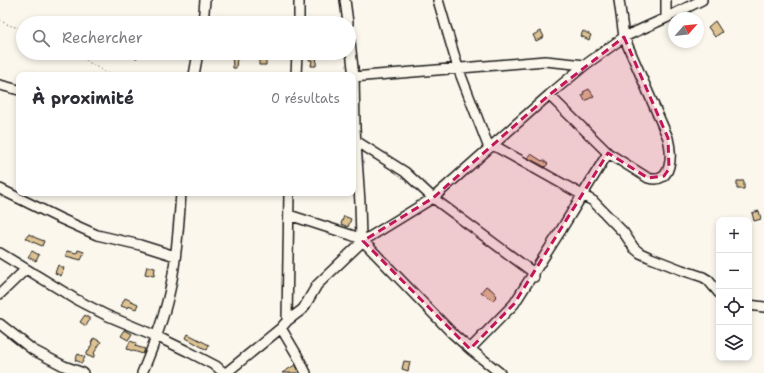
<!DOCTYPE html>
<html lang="fr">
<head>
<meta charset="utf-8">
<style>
	:root { --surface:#fff; --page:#f2f2f3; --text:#2b2b33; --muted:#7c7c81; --line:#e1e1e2 }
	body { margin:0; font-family:"Shantell Sans",sans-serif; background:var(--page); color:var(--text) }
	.controls { position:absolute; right:12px; bottom:12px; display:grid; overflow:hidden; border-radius:8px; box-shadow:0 2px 6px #0003 }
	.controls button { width:36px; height:36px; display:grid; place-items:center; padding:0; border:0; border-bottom:1px solid var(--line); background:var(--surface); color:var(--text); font:20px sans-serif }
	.compass { position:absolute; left:668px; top:12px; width:36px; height:36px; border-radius:50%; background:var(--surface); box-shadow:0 2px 6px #0003; rotate:63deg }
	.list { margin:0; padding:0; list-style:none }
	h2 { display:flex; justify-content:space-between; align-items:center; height:52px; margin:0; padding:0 16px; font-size:17px }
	h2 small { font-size:13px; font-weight:400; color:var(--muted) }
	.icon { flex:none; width:22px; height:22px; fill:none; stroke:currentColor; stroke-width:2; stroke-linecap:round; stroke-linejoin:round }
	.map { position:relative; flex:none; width:764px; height:373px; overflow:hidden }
	.search { position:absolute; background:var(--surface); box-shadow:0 2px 6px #0003; left:16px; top:16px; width:340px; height:44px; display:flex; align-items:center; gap:10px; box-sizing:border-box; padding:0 14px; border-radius:22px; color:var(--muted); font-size:15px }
	.panel { position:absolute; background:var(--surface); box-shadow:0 2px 6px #0003; left:16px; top:72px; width:340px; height:124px; border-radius:8px }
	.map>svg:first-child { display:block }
	.building { fill:#dec292; stroke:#1c1c1c }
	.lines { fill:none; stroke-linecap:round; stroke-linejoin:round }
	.minor-casing { stroke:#1c1c1c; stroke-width:12 }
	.path { stroke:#1c1c1c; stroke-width:1; stroke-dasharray:1 3; stroke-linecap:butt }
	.minor { stroke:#fbf7ec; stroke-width:9 }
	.marked { fill:#c2185b; fill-opacity:0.2; stroke:#c2185b; stroke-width:3; stroke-dasharray:8 5; stroke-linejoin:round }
</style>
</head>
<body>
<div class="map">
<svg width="764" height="373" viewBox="0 0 764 373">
	<rect width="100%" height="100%" fill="#fbf7ec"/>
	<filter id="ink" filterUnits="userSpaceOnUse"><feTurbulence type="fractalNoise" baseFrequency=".025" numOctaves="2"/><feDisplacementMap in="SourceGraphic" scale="8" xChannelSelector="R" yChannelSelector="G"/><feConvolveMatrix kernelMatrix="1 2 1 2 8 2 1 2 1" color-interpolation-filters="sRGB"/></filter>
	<g filter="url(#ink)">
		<path class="building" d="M715 21 722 32 715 37 708 27Z
			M541 31 544 37 536 41 533 35Z
			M583 31 591 35 589 40 581 36Z
			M123 53H138L137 58 123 55Z
			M232 53H238V58H237L236 68H233Z
			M259 54 266 55V65H259Z
			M310 54H317L316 66H311L312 60H309Z
			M589 89 594 96 585 101 582 95 584 94 583 92Z
			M531 154 542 161 543 160 548 164 545 167 528 158Z
			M737 181H744V189H737Z
			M759 211 761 219 754 221 752 213Z
			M344 216 351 219 348 227 341 224Z
			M29 234 36 238 44 241 42 246 33 242 26 238Z
			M78 250 84 252 81 260 66 256 67 251 77 253Z
			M32 251 39 255 36 261 28 257Z
			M58 265 64 268 61 276 55 273Z
			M147 266 155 268 154 276 145 274Z
			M486 286 492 290 497 296 492 301 487 296 481 292Z
			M125 298 138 304 136 309 128 306 127 308 121 306Z
			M85 315 90 319 86 326 80 322Z
			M125 330 132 334 128 340 121 336Z
			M188 334 209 345 207 350 186 338Z
			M94 338 101 342 94 353 95 354 93 358 86 355 92 344 91 343Z
			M130 341 136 343 135 346 145 349 143 354 127 349Z
			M78 354 85 357 82 363 75 360Z
			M404 361 410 362 408 371 402 369Z
			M295 365 299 371 296 373H282Z"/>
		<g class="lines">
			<g class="minor-casing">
				<path id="minor" d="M345 0 348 23
					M438 0 458 68 489 148
					M666 18V0
					M203 20 232 23
					M203 23 205 0
					M299 23V0
					M349 33 354 77 355 128 360 203 361 239
					M194 75 198 53
					M296 75 297 53
					M353 77 545 61 585 65
					M0 85 19 90
					M549 95 608 153 648 178C673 185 672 154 668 138L624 37 619 0
					M356 141 405 172 433 198 534 273V277
					M493 145 593 201 624 233 634 248 640 253 651 258 682 270 703 277 708 280 719 293
					M0 189 59 218 97 235 140 245 175 256
					M289 215 351 235 361 239 453 334 470 349 500 373
					M0 253 77 300 106 315 156 336 187 351 216 366 224 373
					M0 294 26 269
					M749 305 764 307
					M287 321 289 193
					M0 324 33 350 64 366 83 373
					M281 328 297 355 306 373
					M470 349 514 304 561 230 608 153
					M142 373C154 345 165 315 171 285 177 255 179 224 181 193
					M226 373 281 328 287 321 303 309 317 285 363 241 433 198 549 95 585 65 624 37 666 18 702 0"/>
			</g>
			<path class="path" d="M0 20C7 25 14 27 23 29
				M77 53 90 63 110 75"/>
			<use href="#minor" class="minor"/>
		</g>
	</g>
	<path class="marked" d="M624 37 668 138 669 169 664 176 648 178 608 153 514 304 470 349 363 241 433 198 549 95Z"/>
</svg>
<div class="controls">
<button>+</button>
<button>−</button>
<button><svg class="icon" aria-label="locate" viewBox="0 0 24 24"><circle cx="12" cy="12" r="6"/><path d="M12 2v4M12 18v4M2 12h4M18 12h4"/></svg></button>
<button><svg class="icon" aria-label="layers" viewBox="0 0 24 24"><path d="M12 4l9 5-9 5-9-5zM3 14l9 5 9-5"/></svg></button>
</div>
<svg class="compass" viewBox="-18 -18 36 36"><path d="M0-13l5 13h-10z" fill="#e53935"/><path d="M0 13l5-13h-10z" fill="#7c7c81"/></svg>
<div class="search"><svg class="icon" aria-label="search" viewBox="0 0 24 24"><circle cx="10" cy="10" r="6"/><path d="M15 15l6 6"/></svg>Rechercher</div>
<section class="panel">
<h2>À proximité<small>0 résultats</small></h2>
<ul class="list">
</ul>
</section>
</div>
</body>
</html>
